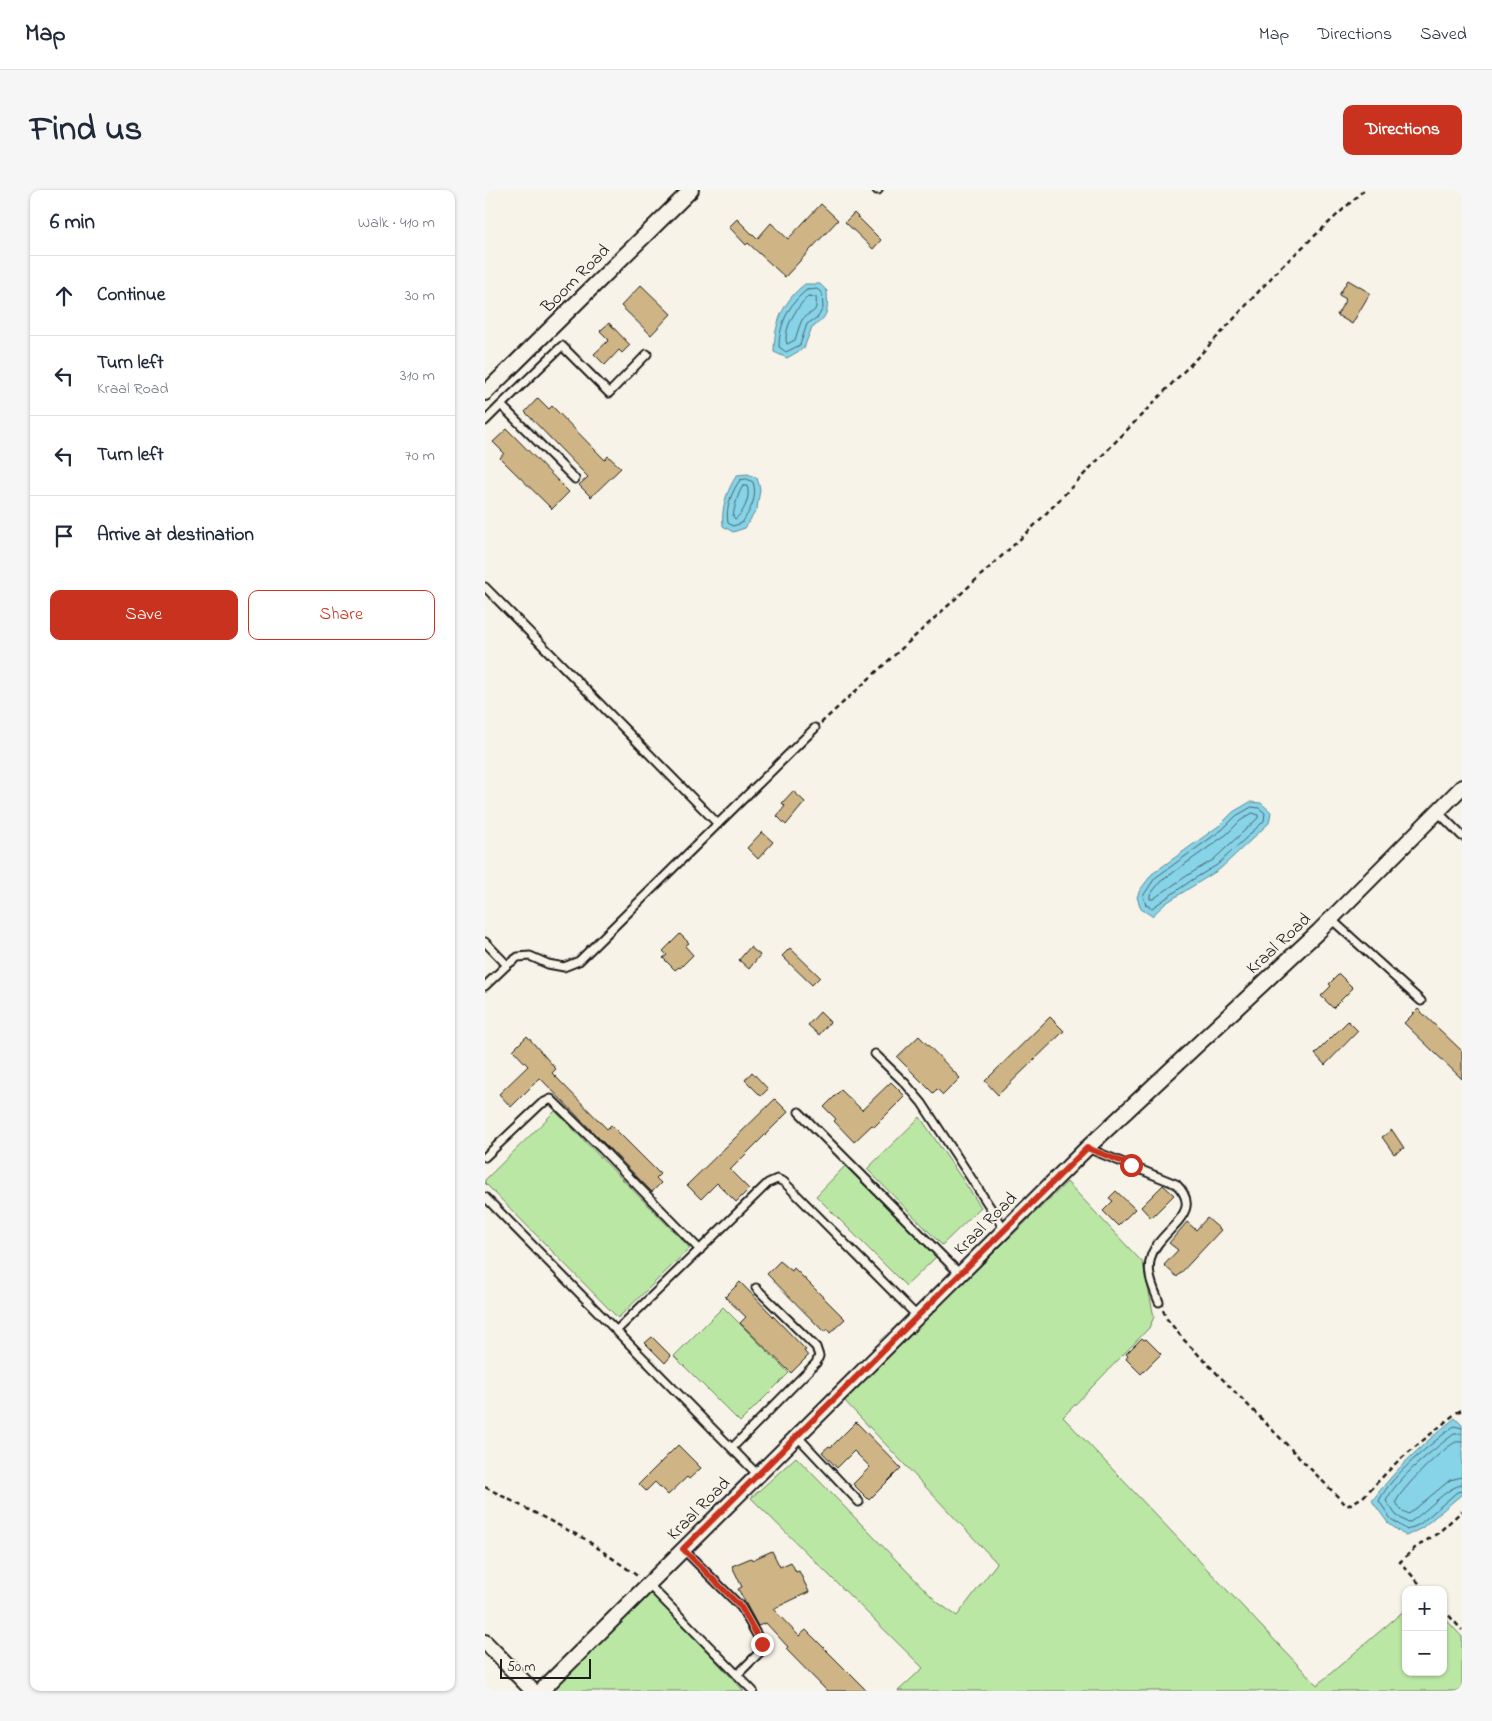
<!DOCTYPE html>
<html lang="en">
<head>
<meta charset="utf-8">
<style>
	:root { --surface:#fff; --page:#f6f6f7; --text:#1f2937; --muted:#747a83; --line:#e0e1e3; --accent:#c8321e }
	body { margin:0; font-family:"Indie Flower",sans-serif; background:var(--page); color:var(--text) }
	.controls { position:absolute; right:15px; bottom:15px; display:grid; overflow:hidden; border-radius:10px; box-shadow:0 1px 4px #0004 }
	.controls button { width:45px; height:45px; display:grid; place-items:center; padding:0; border:0; border-bottom:1px solid var(--line); background:var(--surface); color:var(--text); font:25px sans-serif }
	.scale { position:absolute; left:15px; bottom:12px; width:91px; box-sizing:border-box; padding-left:5px; border:2px solid #1c1c1c; border-top:0; font-size:14px; line-height:18px; white-space:nowrap; color:#1c1c1c; -webkit-text-stroke:4px #f7f3e8; paint-order:stroke }
	.stop { position:absolute; width:15px; height:15px; margin:-11px; border:4px solid #c8321e; border-radius:50%; background:#fff }
	.stop.end { background:#c8321e; border-color:#fff; box-shadow:0 1px 5px #0008 }
	.list { margin:0; padding:0; list-style:none }
	h2 { display:flex; justify-content:space-between; align-items:center; height:65px; margin:0; padding:0 20px; font-size:21px }
	h2 small { font-size:16px; font-weight:400; color:var(--muted) }
	.list li { display:grid; grid-template-columns:32px 1fr auto; gap:15px; align-items:center; box-sizing:border-box; height:80px; padding:0 20px; border-top:1px solid var(--line) }
	.list b { display:block; font-size:19px; white-space:nowrap }
	.list p { margin:0; font-size:16px; white-space:nowrap; color:var(--muted) }
	.list em { font-size:16px; font-style:normal; color:var(--muted) }
	.actions { display:flex; gap:10px; padding:15px 20px }
	.actions a { flex:1; padding:11px 0; border:1px solid var(--accent); border-radius:10px; text-align:center; font-size:18px; color:var(--accent) }
	.actions .main { background:var(--accent); color:#fff }
	.icon { flex:none; width:28px; height:28px; fill:none; stroke:currentColor; stroke-width:2; stroke-linecap:round; stroke-linejoin:round }
	.map { position:relative; flex:none; width:977px; height:1501px; overflow:hidden; border-radius:10px }
	header { display:flex; align-items:center; gap:30px; box-sizing:border-box; height:70px; padding:0 25px; background:var(--surface); border-bottom:1px solid var(--line) }
	header strong { font-size:24px }
	nav { display:flex; gap:28px; margin-inline-start:auto; font-size:18px }
	.intro { display:flex; align-items:center; justify-content:space-between; box-sizing:border-box; height:120px; padding:0 30px }
	h1 { margin:0; font-size:35px }
	.button { padding:12px 22px; border-radius:10px; background:var(--accent); color:#fff; font-size:18px; font-weight:700 }
	main { display:flex; gap:30px; padding:0 30px }
	aside { flex:1; background:var(--surface); border-radius:10px; box-shadow:0 1px 4px #0004 }
	.map>svg:first-child { display:block }
	.green { fill:#bbe7a4; stroke:#6c8260 }
	.water { fill:#87d3e7; stroke:#5c8a96 }
	.lines { fill:none; stroke-linecap:round; stroke-linejoin:round }
	.shore { stroke:#47656d; stroke-width:1 }
	.building { fill:#cfb585; stroke:#1c1c1c }
	.service-casing { stroke:#1c1c1c; stroke-width:11 }
	.minor-casing { stroke:#1c1c1c; stroke-width:18 }
	.path { stroke:#1c1c1c; stroke-width:2.5; stroke-dasharray:5 4; stroke-linecap:butt }
	.service { stroke:#f7f3e8; stroke-width:7 }
	.minor { stroke:#f7f3e8; stroke-width:14 }
	.route { stroke:#c8321e; stroke-width:6 }
	.labels { text-anchor:middle; stroke-width:4; stroke-linejoin:round; paint-order:stroke }
	.street-label { font-size:18px; fill:#1c1c1c; stroke:#f7f3e8 }
</style>
</head>
<body>
<header>
<strong>Map</strong>
<nav><a>Map</a><a>Directions</a><a>Saved</a></nav>
</header>
<div class="intro"><h1>Find us</h1><a class="button">Directions</a></div>
<main>
<aside>
<h2>6 min<small>Walk · 410 m</small></h2>
<ul class="list">
<li><svg class="icon" aria-label="ahead" viewBox="0 0 24 24"><path d="M12 20V5M6 11l6-6 6 6"/></svg><div><b>Continue</b></div><em>30 m</em></li>
<li><svg class="icon" aria-label="left" viewBox="0 0 24 24"><path d="M17 20v-9H6M10 6l-5 5 5 5"/></svg><div><b>Turn left</b><p>Kraal Road</p></div><em>310 m</em></li>
<li><svg class="icon" aria-label="left" viewBox="0 0 24 24"><path d="M17 20v-9H6M10 6l-5 5 5 5"/></svg><div><b>Turn left</b></div><em>70 m</em></li>
<li><svg class="icon" aria-label="arrive" viewBox="0 0 24 24"><path d="M6 21V4h12l-3 4 3 4H6"/></svg><div><b>Arrive at destination</b></div></li>
</ul>
<div class="actions"><a class="main">Save</a><a>Share</a></div>
</aside>
<div class="map">
<svg width="977" height="1501" viewBox="0 0 977 1501">
	<rect width="100%" height="100%" fill="#f7f3e8"/>
	<filter id="ink" filterUnits="userSpaceOnUse"><feTurbulence type="fractalNoise" baseFrequency=".02" numOctaves="2"/><feDisplacementMap in="SourceGraphic" scale="10" xChannelSelector="R" yChannelSelector="G"/><feConvolveMatrix kernelMatrix="1 2 1 2 8 2 1 2 1" color-interpolation-filters="sRGB"/></filter>
	<g filter="url(#ink)">
		<path class="green" d="M70 921 205 1058 133 1128 0 993V990Z
			M435 927 496 1017 457 1055 382 979Z
			M360 976 451 1067 421 1096 331 1006Z
			M582 992 658 1073 669 1127 664 1138 578 1227 832 1495 921 1419V1482H958V1426L977 1447V1501H413L438 1478 266 1308 311 1267 452 1412 472 1426 512 1373 358 1209Z
			M238 1117 304 1183 255 1232 189 1166Z
			M167 1403 259 1501H70V1495Z"/>
		<path class="water" d="M320 94H335L342 101C343 120 344 127 327 137L319 158 302 168 289 162C289 134 298 111 320 94Z
			M263 284 272 288 275 299 272 319 260 338 248 342 238 336C236 317 242 300 252 285Z
			M765 612 776 613 786 622 784 633 735 679 681 713 667 726 656 719 652 707 655 700 667 684 735 635 748 622Z
			M970 1228 977 1235V1304L937 1338 921 1346 903 1333 887 1311C912 1277 938 1254 970 1228Z"/>
		<g class="lines">
			<path class="shore" d="M322 100 332 99 337 103 338 118 333 127 322 134 315 155 301 162 294 157C294 135 304 113 322 100Z
				M324 106 331 107C333 127 325 119 317 130 314 136 312 144 310 150L302 154C297 140 313 114 324 106Z
				M262 289 268 292C273 308 265 320 257 333L248 336 243 333C240 318 247 301 255 290Z
				M258 296H262C266 306 259 323 250 329L248 326C250 316 252 305 258 296Z
				M767 617 774 618 780 623 779 631 732 675 707 690 667 718 661 715 658 706 670 688 738 639 751 626Z
				M768 623 773 625V628L728 670 703 685 668 709H665V705L675 692 742 644 755 631Z
				M977 1238 969 1236C945 1255 907 1284 894 1311L906 1329 922 1340 935 1334 972 1302 977 1301
				M977 1244H969C949 1259 911 1289 901 1311L911 1325 923 1333C939 1325 962 1296 977 1295
				M977 1252C973 1252 972 1251 969 1253 956 1260 916 1299 911 1312L916 1320 924 1324 965 1290 977 1287"/>
		</g>
		<path class="building" d="M336 14 353 30 300 87 263 53 261 55 244 37 252 29 272 49 286 33 303 49Z
			M369 23 396 50 388 59 360 32Z
			M863 90 885 103 867 134 852 125 861 109 854 105Z
			M156 95 186 124 166 145 136 116Z
			M124 133 145 155 137 163 134 160 120 175 109 164 124 150 115 141Z
			M53 208 64 219 67 216 120 270 123 266 136 278 106 307 94 295 103 287 40 222Z
			M22 239 84 302 67 319 15 268 19 263 8 252Z
			M308 601 320 612 301 635 292 626 300 616 297 613Z
			M277 642 288 652 273 669 262 658Z
			M195 744 204 753 200 756 208 765 195 778 194 777 190 780 178 768 182 765 178 761Z
			M265 757 275 765 264 779 254 770Z
			M305 758 335 787 327 795 297 766Z
			M854 784 868 798 848 818 836 806 846 796 844 794Z
			M933 819 977 861V889L919 833Z
			M335 822 345 832 334 845 323 835Z
			M565 827 579 841 513 905 500 891Z
			M863 831 873 841 840 875 830 864Z
			M42 846 71 879 67 883 122 939 126 935 175 984 171 988 176 993 167 1002 55 888 26 917 14 904 43 876 28 860Z
			M434 846 475 888 458 905 452 899 448 903 412 867Z
			M267 882 283 899 276 906 260 890Z
			M406 892 420 906 389 937 387 935 369 952 349 931 351 929 339 917 356 900 377 920Z
			M290 909 303 922 245 980 264 999 251 1012 232 993 216 1009 202 995Z
			M907 940 919 958 909 964 897 947Z
			M678 995 689 1005 666 1028 656 1017Z
			M631 1001 650 1019 633 1036 618 1021 628 1011 624 1008Z
			M722 1028 736 1040 692 1087 679 1075 693 1060 684 1053 702 1032 711 1040Z
			M295 1071 307 1081 309 1078 360 1129 345 1143 342 1139 339 1142 282 1084Z
			M255 1092 321 1160 319 1161 323 1166 306 1183 255 1133 261 1127 240 1107Z
			M167 1147 186 1166 180 1173 160 1153Z
			M657 1148 659 1150 661 1149 676 1164 656 1184 641 1169 643 1166 641 1164Z
			M371 1232 416 1278 384 1310 368 1294 385 1277 369 1261 352 1278 337 1262 344 1256 346 1257Z
			M193 1255 216 1278 204 1289 202 1287 183 1305 170 1292 161 1301 154 1294Z
			M287 1361 295 1377 306 1372 311 1382 314 1381 324 1402 288 1419 314 1446 321 1440 382 1501H342L301 1459 303 1457 281 1433 273 1436 253 1399 257 1397 247 1376 266 1368 267 1370Z"/>
		<g class="lines">
			<g class="service-casing">
				<path id="service" d="M392 0H393
					M16 215 77 156 124 203 162 164
					M0 231 16 215 90 289
					M0 397 233 634
					M953 622 977 646
					M846 729 936 811
					M0 752 22 775 0 796
					M22 775 33 767 45 766 63 774 79 777 94 771 330 538
					M390 864 420 893 437 913 520 1040
					M314 922 475 1084
					M602 958 691 994C722 1024 674 1039 666 1067 661 1083 668 1097 674 1112
					M0 967 56 914 66 909 117 959 215 1060
					M0 1007 273 1285
					M131 1141 283 993 292 989 299 992 433 1127
					M312 1246 374 1312
					M247 1258 331 1173 334 1166 331 1157 271 1098
					M198 1359 256 1417 277 1454 276 1461 252 1485
					M163 1394 268 1501"/>
			</g>
			<g class="minor-casing">
				<path id="minor" d="M0 203 206 0
					M0 1452 48 1501
					M56 1501 602 958 834 741 977 597"/>
			</g>
			<path class="path" d="M336 533 546 339 736 143 795 78 879 0
				M678 1120 682 1129 699 1150 862 1316 878 1307 912 1272 971 1223 977 1220
				M0 1297 100 1349 154 1387
				M940 1400 915 1372 930 1358 953 1343 977 1321
				M958 1419 977 1440"/>
			<use href="#service" class="service"/>
			<use href="#minor" class="minor"/>
		</g>
	</g>
	<g class="lines" filter="url(#ink)">
		<path class="route" d="M277 1454 256 1417 198 1359 602 958 646 975"/>
	</g>
	<g class="labels">
		<g class="street-label">
			<text transform="translate(90 88) rotate(-45)" y="6">Boom Road</text>
			<text transform="translate(793 753) rotate(-43)" y="6">Kraal Road</text>
			<text transform="translate(500 1033) rotate(-45)" y="6">Kraal Road</text>
			<text transform="translate(213 1318) rotate(-45)" y="6">Kraal Road</text>
		</g>
	</g>
</svg>
<div class="controls">
<button>+</button>
<button>−</button>
</div>
<div class="scale">50 m</div>
<div class="stop" style="left:646px;top:975px"></div>
<div class="stop end" style="left:277px;top:1454px"></div>
</div>
</main>
</body>
</html>
